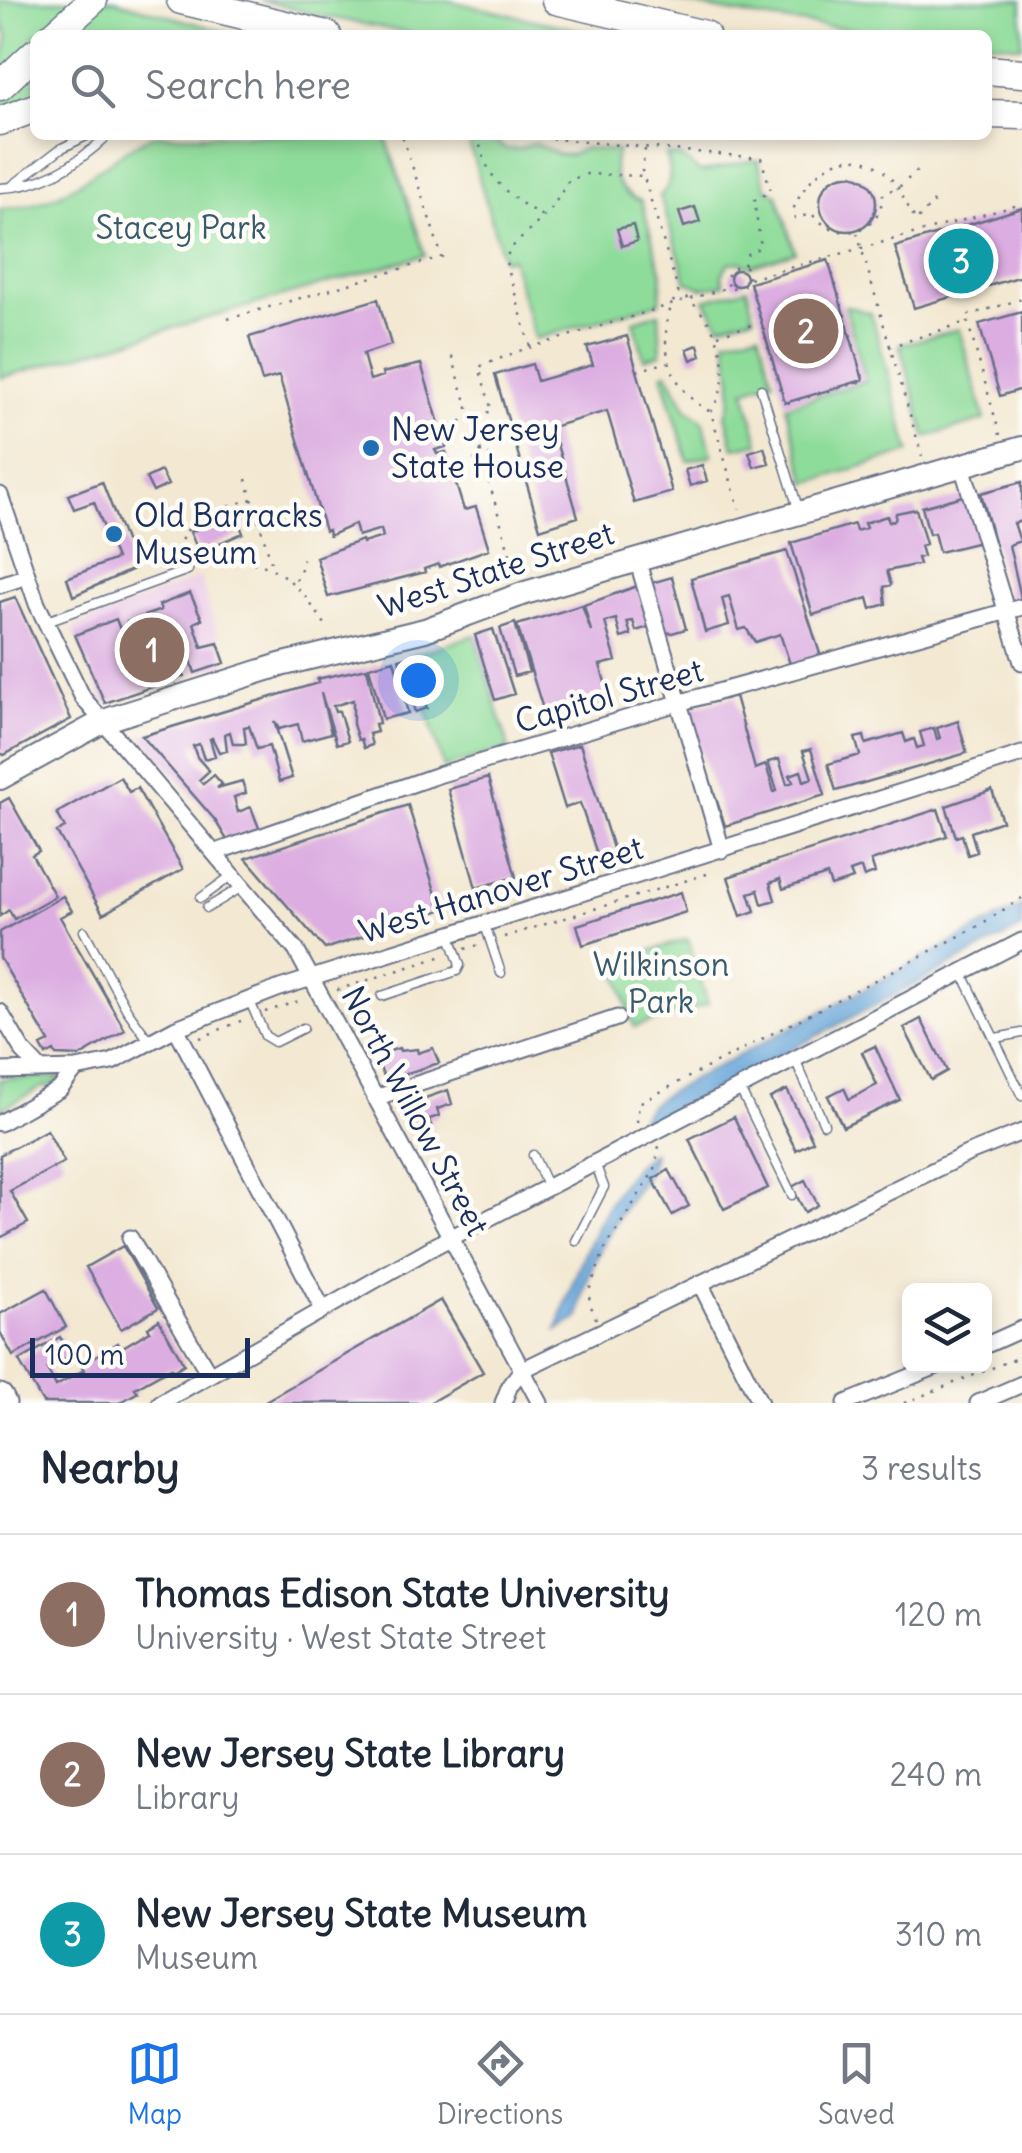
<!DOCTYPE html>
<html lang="en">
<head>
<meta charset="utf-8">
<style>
	:root { --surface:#fff; --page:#f6f6f7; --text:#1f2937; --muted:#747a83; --line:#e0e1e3; --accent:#1a73e8 }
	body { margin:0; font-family:Delius,sans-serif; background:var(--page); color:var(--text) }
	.controls { position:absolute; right:30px; bottom:30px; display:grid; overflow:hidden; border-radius:15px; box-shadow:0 5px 15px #0003 }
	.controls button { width:90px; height:90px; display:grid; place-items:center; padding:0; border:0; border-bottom:2px solid var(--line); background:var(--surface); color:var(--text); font:50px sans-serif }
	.scale { position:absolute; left:30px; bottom:25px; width:220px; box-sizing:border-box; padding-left:10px; border:5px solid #1b2f5e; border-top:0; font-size:28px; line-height:35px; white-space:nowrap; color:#1b2f5e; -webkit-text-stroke:8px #fdfcf7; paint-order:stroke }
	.you { position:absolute; left:418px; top:680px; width:35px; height:35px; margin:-25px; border:8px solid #fff; border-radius:50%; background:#1a73e8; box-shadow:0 0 0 15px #1a73e833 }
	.badge { display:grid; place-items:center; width:65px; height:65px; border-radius:50%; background:var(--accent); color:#fff; font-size:32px; font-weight:700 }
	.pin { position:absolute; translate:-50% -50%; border:5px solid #fff; box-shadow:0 2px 10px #0006 }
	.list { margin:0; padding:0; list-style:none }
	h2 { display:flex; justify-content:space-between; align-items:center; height:130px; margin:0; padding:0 40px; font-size:42px }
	h2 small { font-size:32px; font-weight:400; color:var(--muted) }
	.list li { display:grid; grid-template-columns:65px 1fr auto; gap:30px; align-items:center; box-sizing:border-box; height:160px; padding:0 40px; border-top:2px solid var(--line) }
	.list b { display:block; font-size:38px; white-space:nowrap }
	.list p { margin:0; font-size:32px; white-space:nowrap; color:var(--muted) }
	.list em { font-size:32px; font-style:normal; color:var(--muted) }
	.icon { flex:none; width:55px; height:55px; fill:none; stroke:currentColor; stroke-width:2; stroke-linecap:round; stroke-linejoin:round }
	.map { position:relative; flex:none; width:1022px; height:1403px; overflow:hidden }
	.search { position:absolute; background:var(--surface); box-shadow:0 5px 15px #0003; left:30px; right:30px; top:30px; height:110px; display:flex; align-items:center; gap:25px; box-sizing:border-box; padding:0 35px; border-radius:15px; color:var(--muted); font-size:38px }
	.sheet { height:610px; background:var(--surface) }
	nav { display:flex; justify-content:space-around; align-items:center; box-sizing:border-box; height:140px; border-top:2px solid var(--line); background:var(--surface); font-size:28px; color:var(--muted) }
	nav a { display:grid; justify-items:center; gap:5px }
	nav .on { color:var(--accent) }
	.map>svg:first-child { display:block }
	.built { fill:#edd1e9 }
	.green { fill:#8edc9a; stroke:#54867c; stroke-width:2.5 }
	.water { fill:#65a4d8; stroke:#406a9b; stroke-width:2.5 }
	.building { fill:#dcade1 }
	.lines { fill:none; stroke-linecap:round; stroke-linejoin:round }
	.lane-casing { stroke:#677086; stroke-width:11 }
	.street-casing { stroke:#677086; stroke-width:19 }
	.secondary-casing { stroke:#677086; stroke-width:26 }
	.primary-casing { stroke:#677086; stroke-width:29 }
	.highway-casing { stroke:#677086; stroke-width:31 }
	.path { stroke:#677086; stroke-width:2.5; stroke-dasharray:2.5 8; stroke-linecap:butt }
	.lane { stroke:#fff; stroke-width:8 }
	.street { stroke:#fff; stroke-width:15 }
	.secondary { stroke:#fff; stroke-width:22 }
	.primary { stroke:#fff; stroke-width:25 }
	.highway { stroke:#fff; stroke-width:28 }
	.poi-dot { fill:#1f6fb2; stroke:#fdfcf7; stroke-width:4 }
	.labels { text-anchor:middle; stroke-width:9; stroke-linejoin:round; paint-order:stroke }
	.park-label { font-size:32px; fill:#385a6d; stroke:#fdfcf7 }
	.poi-label { font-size:32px; fill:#1b2f5e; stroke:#fdfcf7; text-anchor:start }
	.street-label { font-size:32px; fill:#1b2f5e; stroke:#fdfcf7 }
</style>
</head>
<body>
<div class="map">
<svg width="1022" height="1403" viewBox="0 0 1022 1403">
	<rect width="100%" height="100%" fill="#fdfcf7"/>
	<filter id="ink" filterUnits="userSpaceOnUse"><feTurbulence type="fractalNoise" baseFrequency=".01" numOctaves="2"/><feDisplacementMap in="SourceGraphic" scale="20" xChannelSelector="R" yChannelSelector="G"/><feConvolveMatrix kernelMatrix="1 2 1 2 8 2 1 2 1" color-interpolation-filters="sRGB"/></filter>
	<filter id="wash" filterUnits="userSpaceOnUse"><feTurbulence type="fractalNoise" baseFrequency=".0048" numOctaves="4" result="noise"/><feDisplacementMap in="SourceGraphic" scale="40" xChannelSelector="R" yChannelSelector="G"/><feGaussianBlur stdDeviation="2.25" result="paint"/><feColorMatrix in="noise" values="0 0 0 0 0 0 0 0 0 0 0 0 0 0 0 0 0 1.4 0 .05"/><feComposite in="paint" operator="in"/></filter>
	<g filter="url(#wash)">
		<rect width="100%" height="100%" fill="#f3e8d1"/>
		<path class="built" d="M200 577 227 664 105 703 72 628Z"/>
		<path class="green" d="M0 0H114L236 35H35V101L0 113V72L8 37 0 16Z
			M260 0H447L600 35H419L317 15Z
			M671 0H1022V46L987 42V35C881 35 774 24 671 0Z
			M153 135H385L425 255 0 378V209C69 207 96 163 153 135Z
			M468 140H494L505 149H520L534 143 558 154 570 155 584 148 618 151C608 173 618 194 641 201L662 274 660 302 535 339 511 258 503 260Z
			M666 155 681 157 700 172C721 170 737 161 758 160L766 188 777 194 795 252 750 266 741 262 728 263 722 276 724 285 702 288 687 282 660 196C673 185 671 169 666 155Z
			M747 288 754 316 720 325 705 300Z
			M845 306 871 313 910 452 807 483 786 406 866 381Z
			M659 313 661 354 644 359 634 321Z
			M959 329 985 420 926 437 900 345Z
			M759 332 773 380 745 390 759 443 734 448 726 415 731 400 732 381 726 339Z
			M667 372 687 409 703 421 712 455 688 461 662 374Z
			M475 635 509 748 444 768 410 656Z
			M688 939 708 1004 634 1027 614 962Z
			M60 1077 54 1085 42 1087 0 1110V1079Z"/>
		<path class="water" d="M1022 906V928L638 1130C641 1108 653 1102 671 1091Z
			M653 1152C651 1175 636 1188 624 1208 604 1240 582 1280 579 1318L557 1330C571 1283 610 1176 653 1152Z"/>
		<g id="blocks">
			<path class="building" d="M820 203a28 28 0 1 1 56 0a28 28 0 1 1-56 0Z
				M695 207 700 222 684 227 679 212Z
				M1022 208V276L914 308 895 247Z
				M633 225 637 241 622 246 617 229Z
				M828 260 863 380 785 403 750 283Z
				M730 278a8 8 0 1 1 16 0a8 8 0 1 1-16 0Z
				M378 299 391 345 363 354 370 380 383 376 382 373 421 364 446 447 435 450 437 454 446 452 464 510 476 507 489 549 439 567 438 564 424 569 425 572 328 597 316 557 362 540 363 543 383 537 381 529 358 536 355 524 329 536 328 530 325 531 279 376 262 381 249 337Z
				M1022 312V389L1000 396 979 324Z
				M627 336 672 492 634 503 607 411 552 427 578 517 540 529 495 375 532 364 537 381 593 365 587 347Z
				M698 345 701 356 691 360 687 349Z
				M764 447 769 463 754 467 749 452Z
				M702 465 707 481 690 486 685 470Z
				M161 471 168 485 153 492 146 478Z
				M102 482 136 568 73 596 67 578 116 559 94 502 74 509 68 495Z
				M1022 482V521L1014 523 1020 541 1009 545 1022 602 1011 605 981 493Z
				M967 495 980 542 939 552 934 533 929 534 922 507Z
				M916 509 926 544 920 546 923 556 917 558 919 564 887 571 891 585 884 587 886 604 871 609 868 598 813 615 791 543 854 524 856 531 866 528 864 523 887 516 889 522 895 520 896 513Z
				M235 513 243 533 199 552 190 532Z
				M787 551 821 657 791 667 780 634 755 642 746 628 739 630 729 596 722 598 729 625 705 632 691 578Z
				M672 577 686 629 672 633 664 632 651 583Z
				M640 585 649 627 636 631 633 621 627 622 631 635 621 638 616 619 605 622 616 661 600 665 611 703 547 722 517 625 582 605 591 631 584 605Z
				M190 593 202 619 194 623 202 647 218 643 225 663 195 673 189 655 178 659 184 676 105 703 75 635 116 619 121 632 130 629 127 622 161 610 159 605Z
				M15 597 71 719 4 755 0 753V602Z
				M515 623 529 672 514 676 500 628Z
				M493 629 514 694 495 700 475 635Z
				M410 656 427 708 415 712 399 659Z
				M394 660 408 713 383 719 369 667Z
				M367 668 379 723 375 724 377 732 369 734 372 745 364 748 361 739 358 740 353 724V700L333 706 335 712 339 711 348 741 337 744 321 693 331 733 302 741 298 724 279 729 274 721 292 778 279 782 269 746 257 749 249 726 244 727 246 744H233L230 732 225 734 227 751 219 752 212 738 210 739 215 756 204 759 199 744 193 746 197 757 209 771 199 780 203 784 214 775 222 784 217 788 242 781 246 793 234 797 238 812 251 807 259 828 227 840 215 820 142 736 318 683 317 679Z
				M735 696 755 769 766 765 774 792 777 791 768 762 779 759 787 784 793 782 790 775 801 771 804 781 812 778 803 751 811 749 825 795 725 826 687 709Z
				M958 721 967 753 836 791 828 764 860 755 855 738 864 736 866 744 903 733 906 742 914 739 917 748 924 746 920 732 934 728 937 739 940 738 937 728Z
				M580 744 617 861 601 866 580 803 565 808 548 753Z
				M120 777 129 792 137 788 183 869 103 914 57 832 65 828 57 813Z
				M488 778 516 877 476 888 448 789Z
				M992 790 1002 821 971 832 977 852 968 855 962 835 956 837 946 806Z
				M9 798 39 851 32 855 55 896 14 919 9 910 0 916V803Z
				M408 805 441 910 325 949 246 858Z
				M938 809 947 836 871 861 875 873 864 877 861 868 850 872 853 879 831 886 827 875 783 889 780 879 770 883 775 900 762 904 758 890 749 893 755 911 741 916 728 877Z
				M681 892 686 912 583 945 577 925Z
				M63 896 72 911 60 917 125 1030 80 1056 56 1055 54 1051 46 1055 41 1046 49 1042 0 958V932Z
				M921 1019 947 1071 931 1080 904 1028Z
				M875 1046 900 1100 843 1127 828 1096 844 1088 849 1099 877 1085 862 1052Z
				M399 1048 400 1051 417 1049 418 1053 433 1048 439 1063 386 1080 374 1056Z
				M448 1090 452 1104 437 1109 439 1116 429 1119 432 1129 418 1135 405 1105Z
				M787 1090 813 1141 796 1150 770 1098Z
				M734 1117 768 1188 724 1209 689 1139Z
				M47 1130 64 1162 10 1191 28 1223 0 1238V1155Z
				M669 1170 689 1206 672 1215 653 1179Z
				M805 1180 818 1205 805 1212 792 1187Z
				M123 1246 158 1308 121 1329 86 1267Z
				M46 1289 66 1327 13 1356 0 1332V1314Z
				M441 1300 483 1372 429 1403H262Z
				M159 1320 184 1364 173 1371 171 1368 135 1388 138 1392 119 1403H43L19 1361 60 1337 71 1355 47 1369 56 1386 84 1370 81 1365 118 1343 121 1348 150 1331 148 1327Z"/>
		</g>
	</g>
	<g filter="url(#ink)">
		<use href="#blocks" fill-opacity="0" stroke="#677086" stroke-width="2.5"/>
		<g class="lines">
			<g class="lane-casing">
				<path id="lane" d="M13 185 60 149 88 135
					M0 188C43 187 78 164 108 135
					M761 389 798 508
					M47 621 188 570
					M201 898 234 874
					M207 908 242 887
					M485 925 501 973
					M84 931 127 1010 150 1042
					M961 970 1022 1096
					M382 996 457 971 460 965 450 936
					M249 999 265 1036 275 1042 303 1028
					M996 1038 1022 1033
					M794 1057 824 1124
					M739 1087 792 1195
					M533 1155 548 1187
					M576 1241 604 1187 595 1163"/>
			</g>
			<g class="street-casing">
				<path id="street" d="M962 466 1022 662
					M0 495 37 604 83 698 296 950 540 1403
					M637 559 722 850
					M0 585 27 576
					M216 852 438 775 678 703 1022 607
					M0 1012 23 1051 41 1070
					M176 1028 322 1308
					M0 1071 76 1069 112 1062 176 1028 280 988 1022 754
					M375 1098 617 1018
					M0 1123 60 1089 76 1069
					M130 1238 209 1374
					M700 1283 760 1403
					M984 1346 1022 1329
					M160 1403 433 1247 1022 941
					M503 1403 510 1385 522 1370 969 1153 1022 1132
					M846 1403 937 1366
					M978 1403 1022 1384"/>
			</g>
			<g class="secondary-casing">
				<path id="secondary" d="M0 778 104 721 119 716 280 665 425 630 525 593 1022 448"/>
			</g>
			<g class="primary-casing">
				<path id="primary" d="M0 1397 3 1403"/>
			</g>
			<g class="highway-casing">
				<path id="highway" d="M181 0 327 35
					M556 0 705 35
					M54 35 93 0
					M987 70 1022 73
					M0 86 35 53
					M987 114 1022 115
					M0 121 35 108"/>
			</g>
			<path class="path" d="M478 135C485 179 507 196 544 217
				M645 149 642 171 678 290
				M917 171 898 188 883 193C881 235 838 244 812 214L795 218 793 210C813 161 863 135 898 188L916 221 934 202
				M857 233 922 456
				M745 266 784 404 864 381 828 258
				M732 288 745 285 749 279 1022 204
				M228 319 442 257 402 135
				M718 335 758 323
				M530 346 506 262 509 250 550 211 569 180 587 174 644 176
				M889 347 966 322
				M637 371 668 362
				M711 412C738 372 717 316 678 292 654 334 666 389 711 412L739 509
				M440 428 471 418 451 353
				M1000 435 966 316 1022 299
				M481 452 471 418 492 411 479 367 519 351 729 287 726 278 732 269 744 265 747 254 761 247 754 201 771 191 761 158 512 135
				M486 472 492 468 494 459 483 451 474 457 477 470 486 472 516 575
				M246 479 273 568
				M185 560 180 542 196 516 252 499
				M201 567C271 549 294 578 329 630
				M296 580 304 562 300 555
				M504 937 707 874
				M465 949 482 944
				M337 990 443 956
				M265 1012 305 999
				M200 1038 243 1020
				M637 1122 639 1103 975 928 1022 898
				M596 1319 589 1301 590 1288 605 1249 655 1169 659 1146
				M904 1403 1022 1356"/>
			<use href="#lane" class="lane"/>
			<use href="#street" class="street"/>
			<use href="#secondary" class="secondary"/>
			<use href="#primary" class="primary"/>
			<use href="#highway" class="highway"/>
		</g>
	</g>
	<g class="poi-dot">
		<circle cx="371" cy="448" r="10"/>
		<circle cx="114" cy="534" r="10"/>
	</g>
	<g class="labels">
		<g class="park-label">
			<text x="181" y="239">Stacey Park</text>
			<text x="661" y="976">Wilkinson<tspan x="661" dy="37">Park</tspan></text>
		</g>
		<g class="poi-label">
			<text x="391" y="441">New Jersey<tspan x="391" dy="37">State House</tspan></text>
			<text x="134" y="527">Old Barracks<tspan x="134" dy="37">Museum</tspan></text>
		</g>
		<g class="street-label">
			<text transform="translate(496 570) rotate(-18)" y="11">West State Street</text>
			<text transform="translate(609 696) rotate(-16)" y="11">Capitol Street</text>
			<text transform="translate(501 890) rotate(-17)" y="11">West Hanover Street</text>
			<text transform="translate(415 1111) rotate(62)" y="11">North Willow Street</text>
		</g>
	</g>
</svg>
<div class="controls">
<button><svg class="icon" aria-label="layers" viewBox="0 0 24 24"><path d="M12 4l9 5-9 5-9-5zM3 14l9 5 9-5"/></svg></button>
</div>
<div class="scale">100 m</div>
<div class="you"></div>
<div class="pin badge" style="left:152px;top:650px;background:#8d6e63">1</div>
<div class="pin badge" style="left:806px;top:331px;background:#8d6e63">2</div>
<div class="pin badge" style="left:961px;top:261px;background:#0f9aa8">3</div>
<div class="search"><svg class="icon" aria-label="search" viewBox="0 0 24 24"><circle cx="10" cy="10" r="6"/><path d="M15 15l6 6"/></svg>Search here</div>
</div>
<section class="sheet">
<h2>Nearby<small>3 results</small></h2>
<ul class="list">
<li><span class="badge" style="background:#8d6e63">1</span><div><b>Thomas Edison State University</b><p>University · West State Street</p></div><em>120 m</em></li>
<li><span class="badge" style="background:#8d6e63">2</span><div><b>New Jersey State Library</b><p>Library</p></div><em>240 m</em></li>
<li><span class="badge" style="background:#0f9aa8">3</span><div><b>New Jersey State Museum</b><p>Museum</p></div><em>310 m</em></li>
</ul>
</section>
<nav>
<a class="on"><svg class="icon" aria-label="map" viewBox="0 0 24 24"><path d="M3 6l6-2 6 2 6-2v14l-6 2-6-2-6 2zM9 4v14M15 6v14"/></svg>Map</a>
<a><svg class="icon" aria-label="directions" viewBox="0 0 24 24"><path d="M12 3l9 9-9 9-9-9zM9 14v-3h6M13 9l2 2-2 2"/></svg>Directions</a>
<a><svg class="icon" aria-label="saved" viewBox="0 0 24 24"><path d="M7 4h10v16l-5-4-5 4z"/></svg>Saved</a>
</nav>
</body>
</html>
